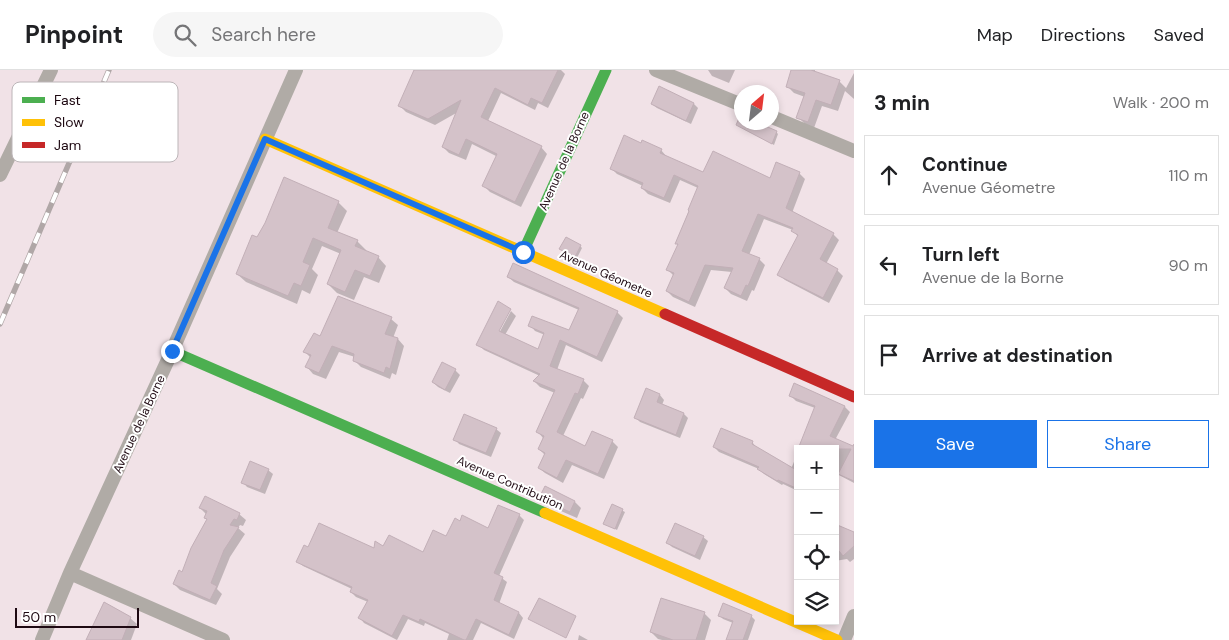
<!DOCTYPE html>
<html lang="en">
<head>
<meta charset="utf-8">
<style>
	:root { --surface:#fff; --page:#f6f6f6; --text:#202124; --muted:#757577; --line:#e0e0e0; --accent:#1a73e8 }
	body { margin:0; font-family:"DM Sans",sans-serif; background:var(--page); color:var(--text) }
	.controls { position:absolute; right:15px; bottom:15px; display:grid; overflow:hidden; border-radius:0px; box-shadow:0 2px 8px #0003 }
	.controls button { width:45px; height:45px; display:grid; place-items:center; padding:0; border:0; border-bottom:1px solid var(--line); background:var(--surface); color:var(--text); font:25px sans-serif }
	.compass { position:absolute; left:734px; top:15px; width:45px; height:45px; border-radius:50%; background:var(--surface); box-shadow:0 2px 8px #0003; rotate:28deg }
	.scale { position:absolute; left:15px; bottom:12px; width:124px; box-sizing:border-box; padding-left:5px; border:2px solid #1e0912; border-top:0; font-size:14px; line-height:18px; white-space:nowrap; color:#1e0912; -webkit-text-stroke:4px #fff; paint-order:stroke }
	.stop { position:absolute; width:15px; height:15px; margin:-11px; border:4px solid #1a73e8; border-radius:50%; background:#fff }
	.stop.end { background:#1a73e8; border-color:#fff; box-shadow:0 1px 5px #0008 }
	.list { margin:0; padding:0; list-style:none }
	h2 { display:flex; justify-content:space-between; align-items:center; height:65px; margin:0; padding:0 20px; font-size:21px }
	h2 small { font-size:16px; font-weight:400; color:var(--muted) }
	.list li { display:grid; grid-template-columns:32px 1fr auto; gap:15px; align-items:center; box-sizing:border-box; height:80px; margin:0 10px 10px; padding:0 10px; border:1px solid var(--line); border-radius:0px }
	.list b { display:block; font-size:19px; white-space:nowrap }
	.list p { margin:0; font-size:16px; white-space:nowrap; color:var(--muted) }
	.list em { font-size:16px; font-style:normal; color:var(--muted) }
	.actions { display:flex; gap:10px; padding:15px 20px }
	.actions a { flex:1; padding:11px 0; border:1px solid var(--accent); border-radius:0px; text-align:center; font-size:18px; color:var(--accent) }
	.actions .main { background:var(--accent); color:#fff }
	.icon { flex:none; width:28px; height:28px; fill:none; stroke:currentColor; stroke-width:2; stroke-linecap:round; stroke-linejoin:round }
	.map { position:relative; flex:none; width:854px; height:570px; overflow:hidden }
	header { display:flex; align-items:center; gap:30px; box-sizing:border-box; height:70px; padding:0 25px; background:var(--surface); border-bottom:1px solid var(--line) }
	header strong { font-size:24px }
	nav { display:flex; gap:28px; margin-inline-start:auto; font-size:18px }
	.search { width:350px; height:45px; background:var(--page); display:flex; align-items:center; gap:12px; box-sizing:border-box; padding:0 18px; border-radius:28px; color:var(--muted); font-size:19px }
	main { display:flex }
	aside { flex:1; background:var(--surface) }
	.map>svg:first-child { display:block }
	.shadow { fill:#0003 }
	.building { fill:#d4c2c9; stroke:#c2afb7 }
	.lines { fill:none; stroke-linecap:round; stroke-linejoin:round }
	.street { stroke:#b0aba6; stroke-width:14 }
	.fast { stroke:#4caf50; stroke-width:11 }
	.slow { stroke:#ffc107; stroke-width:11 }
	.jam { stroke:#c62828; stroke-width:11 }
	.rail-casing { stroke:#b0a7a7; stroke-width:5.5 }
	.rail { stroke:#fff; stroke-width:4; stroke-dasharray:11; stroke-linecap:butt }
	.route { stroke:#1a73e8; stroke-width:6 }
	.labels { text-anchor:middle; stroke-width:4; stroke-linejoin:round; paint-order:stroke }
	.street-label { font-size:12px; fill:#1e0912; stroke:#fff }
	.key { fill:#fff; stroke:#bcb5b8; stroke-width:1 }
	.key-label { font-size:14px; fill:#1e0912 }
</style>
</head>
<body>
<header>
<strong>Pinpoint</strong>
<div class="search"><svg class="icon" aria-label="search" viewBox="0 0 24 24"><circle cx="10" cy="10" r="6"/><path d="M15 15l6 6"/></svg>Search here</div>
<nav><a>Map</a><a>Directions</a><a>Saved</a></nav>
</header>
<main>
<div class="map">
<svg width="854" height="570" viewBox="0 0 854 570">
	<rect width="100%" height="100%" fill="#f1e2e7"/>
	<path class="shadow" d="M414 0H561L565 4 548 38 538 33 535 40 501 23 488 51 541 77 547 84 521 137 490 122 484 116 498 87 472 74 466 90 449 83 443 77 458 42 435 55 406 42 400 36Z
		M708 0H735L729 13 712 6Z
		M793 0H815V3L839 11 846 18 854 3V29L845 21 838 41 822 36 814 58 805 54 798 47 805 27 794 23 787 16Z
		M652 34H694L698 38 691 54 657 38Z
		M742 52 776 62 778 64 774 75 739 56Z
		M641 74 661 80 667 87 704 103 770 109 799 103 805 109 792 143 833 164 839 170 826 194 837 200 843 206 829 233 785 210 779 204 798 167 793 160 764 149 749 185 759 189 765 195 754 221 752 220 747 231 731 224 725 218 732 202 711 200 695 237 673 227 667 221 674 206 668 200 679 176 676 173 698 118 680 110 670 133 648 124 642 118 643 116 617 104 611 98Z
		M338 132 347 141 337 163 357 171 366 180 365 182 378 187 386 196 379 213 364 207 354 230 337 223 328 214 341 184 322 176 312 199 318 205 310 224 302 220 297 234 246 212 237 204 258 169Z
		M580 176 582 178 577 188 563 180Z
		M508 207 617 242 623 248 602 292 566 275 557 300 583 310 589 316 583 329 581 328 563 366 586 377 612 371 618 377 604 409 572 395 563 413 545 403 539 398 545 385 539 379 543 368 538 362 555 323 540 317 534 311 540 306 484 280 478 274 494 265 497 267 511 241 516 246 505 265 539 280 545 265 535 261 530 255 570 262 579 240 514 212Z
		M391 249 398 255 393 268 398 269 404 276 396 305 392 303 390 309 361 297 354 290 355 287 339 282 326 309 313 304 307 297 311 288 305 282 321 268Z
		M443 294 455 300 460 305 450 323 438 317 433 312Z
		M795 315 845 337 850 342 835 370 854 380V413L835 403V379L815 338 796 331 791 326Z
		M660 325 664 330 662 335 684 344 688 348 680 368 640 352 636 348Z
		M496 359 501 363 491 387 459 374 455 369Z
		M752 372 757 378 791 399 798 382V421L783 414 782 415 764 404 759 399 719 382 714 377Z
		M268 400 273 404 265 424 247 417 243 412Z
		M540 428 575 432 581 438 577 448 547 435Z
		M613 436 625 442 617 460 605 454Z
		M200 438 239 444 246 450 243 456 240 455 238 458 245 464 230 487 217 519 222 524 216 535 180 520 174 514 182 504 208 450 206 444Z
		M519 445 524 450 499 506 507 512 499 534 519 543 523 548 514 569 481 553 473 570H447L449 564 425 553 424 556 408 549 397 570 364 553 360 548 368 532 356 527 351 522 352 519 303 496 298 491 309 478 375 480 384 477 424 483 446 468 488 460Z
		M835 455 854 464V489L850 492 847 489 835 491Z
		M703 467 708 471 700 490 672 477 668 473Z
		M704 543 711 550 705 570H662L658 569 651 562Z
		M719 545 751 546 755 550 748 570H727L733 553 723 549Z
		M130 548 137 554 131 570H89Z
		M579 565 588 570H578Z"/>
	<path class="building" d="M414 0H558L542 33 531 28 528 35 495 18 481 47 542 76 515 132 482 116 497 84 466 69 459 85 442 77 461 30 428 49 398 36Z
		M791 0H811L840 10 831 35 816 30 808 52 796 48 805 23 786 17Z
		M659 16 694 33 686 51 651 34Z
		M740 46H742V52H756L777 61 772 74 736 55Z
		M624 65 641 73 642 70 662 79 660 83 703 102 713 81 770 108 776 92 800 102 786 138 834 163 820 189 838 199 823 228 777 205 798 165 791 161 793 158 758 144 742 181 760 188 748 216 746 215 741 226 724 218 733 198 705 195 689 232 666 221 674 203 666 200 678 174H675L689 141 688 140 698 116 674 105 664 128 641 118 643 113 610 99Z
		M284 107 339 131 328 158 358 170 355 176 379 186 370 206 355 200 345 222 327 214 341 180 313 168 303 192 310 195 301 216 294 213 288 226 236 204 252 165 257 167 265 153Z
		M566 167 581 175 575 187 559 179Z
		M513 193 618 241 597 287 560 270 550 296 584 309 578 324 575 323 557 362 585 376 592 361 613 370 598 404 566 390 557 408 538 398 545 383 538 379 544 366 536 362 555 320 533 311 540 304 476 275 498 231 511 239 499 261 538 279 544 263 528 256 532 246 569 260 579 238 507 207Z
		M338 226 392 247 385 264 398 268 390 299 386 297 384 303 353 291 354 284 332 276 319 303 305 297 311 285 303 282 314 263 320 266Z
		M442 292 456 299 445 320 432 312Z
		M794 313 845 336 830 366 853 376 854 374V411L838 404 851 379H798L815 336 789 326Z
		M646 318 660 324 657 332 684 343 676 365 634 348Z
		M464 344 497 358 486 383 453 370Z
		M721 358 753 371 752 374 798 401V419L778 410 777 411 757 399 759 397 713 377Z
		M250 391 269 399 260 420 241 413Z
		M545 416 575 431 570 442 539 428Z
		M205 426 240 443 237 450 234 449 230 455 239 457 224 480 211 513 217 516 210 530 173 514 179 500 182 502 191 478 207 449 204 448 207 441 199 438Z
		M612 434 623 439 615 459 603 454Z
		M498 435 520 444 494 503 503 507 494 530 519 542 509 565 476 549 466 570H464L420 549 419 552 403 545 392 566 358 548 368 530 350 522 352 517 296 492 304 475 308 477 319 453 374 478 375 471 383 476 389 465 423 482 433 460 446 466 455 448 460 451 462 445 488 458Z
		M675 453 704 466 695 486 666 473Z
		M835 454 854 462V476L843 486 839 481 835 483Z
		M539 528 576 546 566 568 528 549Z
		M661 528 705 542 696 570H673L650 562Z
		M104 532 131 547 122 570H86Z
		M723 533 752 545 743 570H726L733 551 718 546Z"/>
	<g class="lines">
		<path class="street" d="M656 0 742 35
			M772 47 854 81
			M0 105 51 0
			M70 503 223 570
			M42 570 70 503 172 281 296 0
			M844 570 854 546"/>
		<path class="fast" d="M523 182 606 0
			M172 281 545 443"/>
		<path class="slow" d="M265 69 665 244
			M545 443 837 570"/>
		<path class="jam" d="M665 244 854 327"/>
		<g class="rail-casing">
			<path id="rail" d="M0 254 109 0"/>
		</g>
		<use href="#rail" class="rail"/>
	</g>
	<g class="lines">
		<path class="route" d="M172 281 265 69 523 182"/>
	</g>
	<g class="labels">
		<g class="street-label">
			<text transform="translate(564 91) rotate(-66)" y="4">Avenue de la Borne</text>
			<text transform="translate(606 204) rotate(24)" y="4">Avenue Géometre</text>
			<text transform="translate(139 354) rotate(-65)" y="4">Avenue de la Borne</text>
			<text transform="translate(510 413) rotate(24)" y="4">Avenue Contribution</text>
		</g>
	</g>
	<rect x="12" y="12" width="166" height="80" rx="8" class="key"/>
	<rect x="22" y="27" width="23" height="6" fill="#4caf50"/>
	<rect x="22" y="49" width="23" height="7" fill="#ffc107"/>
	<rect x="22" y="72" width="23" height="6" fill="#c62828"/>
	<g class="key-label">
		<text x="54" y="35">Fast</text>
		<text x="54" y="57">Slow</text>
		<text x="54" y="80">Jam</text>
	</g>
</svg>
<div class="controls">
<button>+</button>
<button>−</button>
<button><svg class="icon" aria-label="locate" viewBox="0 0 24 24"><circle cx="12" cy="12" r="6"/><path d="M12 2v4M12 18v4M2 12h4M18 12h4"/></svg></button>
<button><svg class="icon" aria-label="layers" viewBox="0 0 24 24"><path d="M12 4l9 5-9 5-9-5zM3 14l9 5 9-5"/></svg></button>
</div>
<svg class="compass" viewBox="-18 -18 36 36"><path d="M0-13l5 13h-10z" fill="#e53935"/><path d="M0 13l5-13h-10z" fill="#757577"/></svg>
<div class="scale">50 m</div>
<div class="stop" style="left:523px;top:182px"></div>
<div class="stop end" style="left:172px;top:281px"></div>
</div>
<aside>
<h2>3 min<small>Walk · 200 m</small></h2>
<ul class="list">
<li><svg class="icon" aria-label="ahead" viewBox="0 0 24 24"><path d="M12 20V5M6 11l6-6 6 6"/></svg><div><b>Continue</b><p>Avenue Géometre</p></div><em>110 m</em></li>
<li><svg class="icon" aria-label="left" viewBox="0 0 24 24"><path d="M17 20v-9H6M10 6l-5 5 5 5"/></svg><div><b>Turn left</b><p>Avenue de la Borne</p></div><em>90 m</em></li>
<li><svg class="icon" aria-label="arrive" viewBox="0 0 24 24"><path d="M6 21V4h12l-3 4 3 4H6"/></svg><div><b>Arrive at destination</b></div></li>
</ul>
<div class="actions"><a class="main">Save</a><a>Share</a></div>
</aside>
</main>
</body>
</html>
